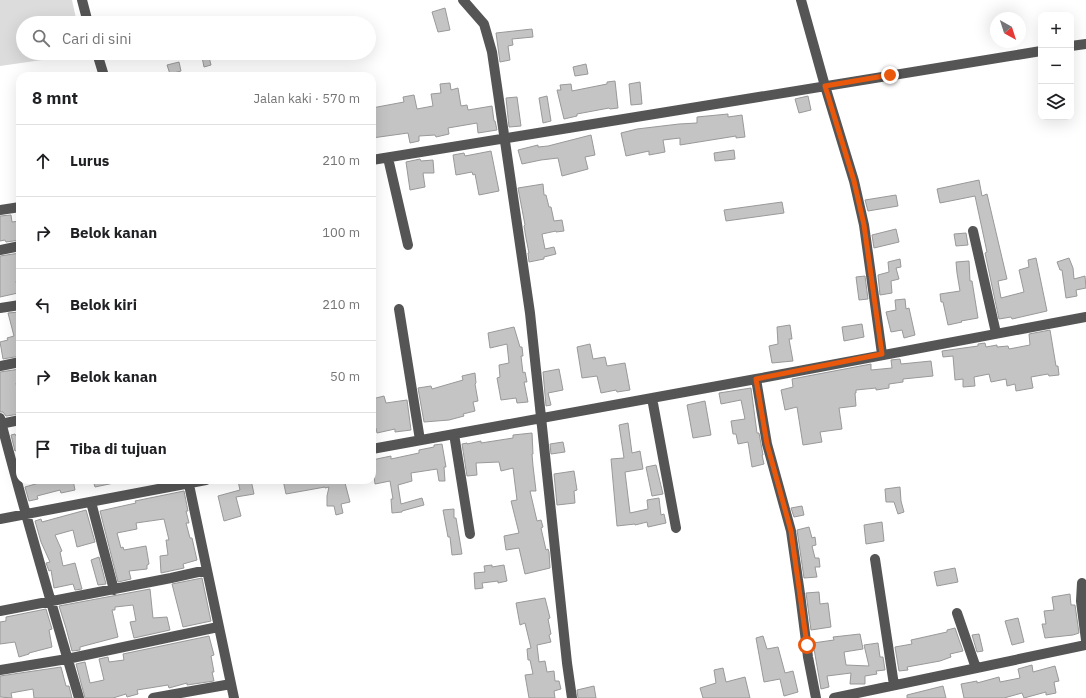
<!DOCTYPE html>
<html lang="id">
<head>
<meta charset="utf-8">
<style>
	:root { --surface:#fff; --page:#f6f6f6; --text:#202124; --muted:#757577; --line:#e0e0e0 }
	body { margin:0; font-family:"IBM Plex Sans",sans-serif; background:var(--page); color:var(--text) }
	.controls { position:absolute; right:12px; top:12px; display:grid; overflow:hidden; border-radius:8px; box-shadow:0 4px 16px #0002 }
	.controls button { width:36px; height:36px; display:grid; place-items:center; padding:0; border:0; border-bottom:1px solid var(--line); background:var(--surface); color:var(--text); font:20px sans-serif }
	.compass { position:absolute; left:990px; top:12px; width:36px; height:36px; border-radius:50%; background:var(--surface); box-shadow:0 4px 16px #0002; rotate:141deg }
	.stop { position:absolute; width:12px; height:12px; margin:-9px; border:3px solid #ea580c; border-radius:50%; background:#fff }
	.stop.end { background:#ea580c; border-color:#fff; box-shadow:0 1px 4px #0008 }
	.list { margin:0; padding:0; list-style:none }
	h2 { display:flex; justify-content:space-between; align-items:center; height:52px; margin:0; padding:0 16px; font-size:17px }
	h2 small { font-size:13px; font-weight:400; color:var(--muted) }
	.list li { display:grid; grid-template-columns:26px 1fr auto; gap:12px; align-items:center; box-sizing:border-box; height:72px; padding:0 16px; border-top:1px solid var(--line) }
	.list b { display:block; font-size:15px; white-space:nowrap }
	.list em { font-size:13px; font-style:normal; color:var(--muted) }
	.icon { flex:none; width:22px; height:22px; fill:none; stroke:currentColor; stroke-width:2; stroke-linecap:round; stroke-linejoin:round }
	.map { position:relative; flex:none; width:1086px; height:698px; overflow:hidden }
	.search { position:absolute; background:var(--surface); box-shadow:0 4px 16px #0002; left:16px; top:16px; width:360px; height:44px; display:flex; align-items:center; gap:10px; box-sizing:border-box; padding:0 14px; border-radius:22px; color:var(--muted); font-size:15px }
	.panel { position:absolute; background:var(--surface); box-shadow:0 4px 16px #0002; left:16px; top:72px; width:360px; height:412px; border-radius:12px }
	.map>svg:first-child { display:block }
	.green { fill:#dcdcdc }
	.building { fill:#c4c4c4; stroke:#999 }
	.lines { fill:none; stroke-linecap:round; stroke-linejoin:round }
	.minor { stroke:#555; stroke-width:10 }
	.route { stroke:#ea580c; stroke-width:5 }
</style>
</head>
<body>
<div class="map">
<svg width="1086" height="698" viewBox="0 0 1086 698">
	<rect width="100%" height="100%" fill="#fff"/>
	<path class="green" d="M0 0H72L77 23H23V53L84 54 0 66Z"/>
	<path class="building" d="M445 8 450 30 438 32 432 12Z
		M532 29 533 37 512 39 513 45 508 46 510 60 500 62 496 33Z
		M202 53H208L211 65 204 67 202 57Z
		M179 62 181 71 170 74 167 65Z
		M586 64 588 74 575 76 573 67Z
		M615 81 618 108 610 109 609 108 577 114V116L564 119 557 90H561L560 85 571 84 572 91 607 84V82Z
		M640 82 642 104 631 105 629 84Z
		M450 83 451 90 458 88 461 106 467 105 468 110 492 106 494 121H495L497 130 478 133 477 123 448 128 449 134 436 137 435 135 419 136V141L410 143 408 133 372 138V108L404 102 403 97 414 95 417 109 433 106 431 94 441 93 440 84Z
		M547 96 551 121 543 123 539 98Z
		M808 96 811 110 799 113 795 99Z
		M517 97 521 126 509 127 506 98Z
		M728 114V117L742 115 745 137 736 138V136L680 145V138L663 140 665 152 649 155V151L626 156 621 133 637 129 679 124 697 123V117Z
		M591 135 595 155 585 157 588 169 562 176 558 158 541 160 522 164 518 150 538 145V147L548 146Z
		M734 150 735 159 715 161 714 153Z
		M491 151 499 191 479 195 475 174 473 175 472 172 456 175 453 155 464 153 465 156Z
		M420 159 421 161 433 160 434 173H423L425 187 410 190 406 162Z
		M979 180 982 196 987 194 1007 279 998 281 1001 298 1024 292 1019 270 1029 267 1028 260 1036 258 1047 311 1012 319 1011 317 999 319 985 253 987 252 975 196 940 203 937 189Z
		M543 184 544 195H546L549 207H551L554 221 562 220 564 231 556 232V231L542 234 545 249 554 247 556 254 544 257V259L529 262 528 253H529L526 238 524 226 525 225 518 188Z
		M896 195 898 206 868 211 865 200Z
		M782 202 784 213 726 221 724 210Z
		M11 215 12 222 20 221V240L6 242 5 240 0 241V216Z
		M896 229 899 242 874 248 872 235Z
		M966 233 968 245 956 246 954 234Z
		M20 253V281H16L18 293 0 297V256Z
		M1069 258 1073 268 1074 279 1085 276 1086 288 1076 290 1077 296 1066 298 1062 270H1060L1057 262Z
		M900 259 901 267 896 268 899 279 891 281 892 293 880 295 878 275 889 272 888 262Z
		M969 261 970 281H972L978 318 961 321 962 322 948 325 943 302H941L940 294 960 291 957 273 956 262Z
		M865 276 868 299 859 300 856 277Z
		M905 299 906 309 909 308 915 335 904 338 902 330 891 332 886 312 896 310 895 300Z
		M20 312V356L3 359 0 342 8 340 7 338 14 336 8 313Z
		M862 324 864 337 844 341 842 327Z
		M790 325 792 339H789L793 361 772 363 769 346 778 344 777 327Z
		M514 327 520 347H522L523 356H521L523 373 525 372 527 382H524L528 402 517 403 516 398 501 400 497 378 500 377 499 365 509 363 507 344 490 348 488 333Z
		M1050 330 1056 366H1058L1059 375 1049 376 1048 374 1031 377 1033 388 1016 391 1015 384 1007 386 1006 379 991 382 989 374 974 377 975 386 963 387V379L955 380 953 356 943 357 942 351 978 346V344L985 343 986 347 997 345V347L1008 346 1009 349 1030 345 1029 334Z
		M590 344 593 359 605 357 607 366 625 363 630 390 617 392 616 390 601 393 597 376 582 378 577 347Z
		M900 359 901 364 931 361 933 376 903 379V382L889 384V388L876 390V388L856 390V393H855L856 406 839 408 842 429 820 432 822 442 803 445 797 407 785 410 781 390 793 387 792 379 871 364V370L892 368 891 360Z
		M20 369V382L16 383 20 404V414L6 416 3 412H0V372Z
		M559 369 563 390 548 393 551 405 546 406 543 372Z
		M475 373 476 383 475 384 478 401 473 402 475 411 463 414 464 416 449 420 424 422 418 388 431 386 432 389 463 380 462 376Z
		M751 388 757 433H759L763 455H762L764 464 752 467 748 442 738 444 736 434H733L731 421 745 419 741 400 721 404 719 393Z
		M384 396 386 403 407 400 411 430 395 432V429L377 433 376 428 372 429V399Z
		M705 401 711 435 693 438 687 405Z
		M628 423 632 453 640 451 643 469 625 472 630 513 648 509 647 500 659 498 661 515 664 514 666 523 648 527 647 522 635 525V524L617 526 611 459 624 458 619 425Z
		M532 433 533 454H532L533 466 536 491H530L537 521 541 520 543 527 541 528 546 550 548 549 549 552 550 568 525 574 519 548 506 550 504 536 519 533 511 501 517 500 513 468 501 471 499 462 476 463 477 475 467 476 462 444 467 443V444L481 441V443L513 438V435Z
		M15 434 16 436 20 434V449L15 451 11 435Z
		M563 442 565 452 551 454 550 444Z
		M442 444 446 467H444L445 481H439L437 469 411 473 412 481 398 485 401 504 422 498 424 505 402 511V512L392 513 391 499H393L390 481 375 484 372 460 391 456V459L419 453V450L434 447V445Z
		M656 465 663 494 652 496 646 467Z
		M574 471 577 490 574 491 575 503 557 505 554 474Z
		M38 480H73L75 490 61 493 60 490 37 496 38 499 29 501 25 487 39 483Z
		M93 480H114V483L95 487Z
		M244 480H251L254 494 236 497 241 516 224 521 218 496 240 490 238 481Z
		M283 480H346L347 483H345L350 502 341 504 343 513 336 515 334 506H327V496L329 487 325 488V487L286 494Z
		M900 487 901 501 904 512 898 514 894 502H886L885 489Z
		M184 491 188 511H186L189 523H186L190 538H192L197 560 183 564 184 568 161 573 160 556 168 555 166 540H169L164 519 136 523 137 529 117 533 121 548 123 547 124 550 146 546 149 564 147 565V569L129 571 131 579 118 582 100 511 136 503 135 501Z
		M802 506 804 515 794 517 791 508Z
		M454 509V518H456L462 554 452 555 450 537H448L443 510Z
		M86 510 95 542 77 547 73 530 55 535 62 551 60 552 63 566 75 563 82 589 75 590 73 584 54 588 51 570 49 571 46 563 50 562 41 542 35 521 41 519 42 522Z
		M882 522 884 541 866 544 864 525Z
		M809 527 812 538 815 537 816 545 812 546 815 558H819L820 567H815L817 577 804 578 797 530Z
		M99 557 106 584 98 585 91 560Z
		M492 565V567L504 565 507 581 498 583V581L482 583 483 588 475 589 474 573 485 572 484 566Z
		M955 568 958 582 937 586 934 572Z
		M202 578 211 621 183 627 172 584Z
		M150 589 153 618 167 617 170 630 134 638 130 622 136 621 133 605 115 607V610H112L118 637 80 647V650L72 651 66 628 59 606Z
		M819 592 820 604 828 603 831 627 811 630 806 593Z
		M1070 594 1071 605H1075L1079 633 1073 635 1045 638 1042 624H1046L1044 611 1054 610 1052 597Z
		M545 598 550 618 548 619 551 634 549 635 551 642 537 645 539 662 545 661 547 672 554 671 555 681H559L561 689 554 691 555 698H529L525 675 533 674 530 660H528L527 649 531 648 525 623 520 625 516 603Z
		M46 609 52 629 49 630 52 647 29 653V654L19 657 15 642 0 644V622L6 621V617Z
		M1018 618 1024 642 1012 645 1005 621Z
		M955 628 963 651 950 654 951 657 940 661 907 667 908 670 899 671 895 647 912 644 911 640 947 632V630Z
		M860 634 863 649 844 652 846 665 869 666 864 645 878 643 880 657H883L885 670 876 671 877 674 865 676V684H850L851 673 827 676 829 687 821 689 813 643 834 640 833 637Z
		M979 634 983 651 977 652 972 635Z
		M209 636 214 655 211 656 214 672H212L214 681 187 685V683L169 688 168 685 137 690 138 694 127 697 126 694 113 698H85L76 664 85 662 90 683 104 680 99 659 108 657 109 662 124 660 123 654Z
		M763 636 767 649 778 647 785 673 793 671 798 692 784 696 780 679 764 682 756 638Z
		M1032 665 1033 672 1055 666 1059 681 1054 682 1056 693 1046 695V692L1024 698 1022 693 1004 698H964L961 684 977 681V683L999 677 1000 682 1020 678 1018 669Z
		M61 667 66 686H69L72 698H34L33 689 11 693 12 698 0 697V676Z
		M723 668 726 682 745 677 750 698H703L700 688 716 683 714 670Z
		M594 686 596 698H578L577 690Z
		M943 686 946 698H907V695Z"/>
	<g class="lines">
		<path class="minor" d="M82 0 88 23
			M463 0 484 24 492 52 530 313 567 663 572 698
			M801 0 825 86 854 181 864 225 882 354
			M1071 46 1086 44
			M97 53 104 76
			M196 53V55
			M388 158 408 245
			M372 160 1041 51
			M0 210 20 207
			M973 231 996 333
			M0 250 20 246
			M0 308 20 305
			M399 309 420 440
			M0 366 20 362
			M756 379 767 444 791 531 800 594 808 657 816 698
			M652 398 676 528
			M0 418C24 512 52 605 79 698
			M0 424 20 420
			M454 434 470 534
			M372 449 756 379 1086 317
			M188 480 234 698
			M91 502 114 590
			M0 519 206 480
			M875 559 894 685
			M1082 583 1081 601 1086 640
			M0 611 171 578 207 570
			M957 613 976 668
			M0 670 67 659 218 627
			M153 698 231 684
			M834 698 1086 645"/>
	</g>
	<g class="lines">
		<path class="route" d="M807 645 791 531 767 444 756 379 882 354 864 225 854 181 825 86 890 75"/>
	</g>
</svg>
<div class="controls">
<button>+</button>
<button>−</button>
<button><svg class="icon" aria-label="layers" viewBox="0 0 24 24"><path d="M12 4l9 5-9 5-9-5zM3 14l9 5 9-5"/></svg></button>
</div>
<svg class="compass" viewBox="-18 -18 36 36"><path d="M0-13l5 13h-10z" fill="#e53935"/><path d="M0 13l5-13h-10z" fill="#757577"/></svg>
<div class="stop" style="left:807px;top:645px"></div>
<div class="stop end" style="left:890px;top:75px"></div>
<div class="search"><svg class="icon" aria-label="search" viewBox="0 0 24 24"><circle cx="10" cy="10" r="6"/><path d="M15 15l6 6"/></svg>Cari di sini</div>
<section class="panel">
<h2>8 mnt<small>Jalan kaki · 570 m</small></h2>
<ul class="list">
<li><svg class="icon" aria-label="ahead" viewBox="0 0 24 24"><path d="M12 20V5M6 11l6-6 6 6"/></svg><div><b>Lurus</b></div><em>210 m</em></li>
<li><svg class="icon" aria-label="right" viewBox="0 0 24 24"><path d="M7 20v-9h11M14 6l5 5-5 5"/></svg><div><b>Belok kanan</b></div><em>100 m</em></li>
<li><svg class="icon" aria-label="left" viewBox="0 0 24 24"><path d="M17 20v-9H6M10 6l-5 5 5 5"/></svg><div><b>Belok kiri</b></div><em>210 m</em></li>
<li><svg class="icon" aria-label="right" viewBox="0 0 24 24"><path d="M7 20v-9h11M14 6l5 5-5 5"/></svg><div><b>Belok kanan</b></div><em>50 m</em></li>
<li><svg class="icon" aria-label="arrive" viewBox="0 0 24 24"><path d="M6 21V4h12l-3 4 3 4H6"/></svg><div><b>Tiba di tujuan</b></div></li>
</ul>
</section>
</div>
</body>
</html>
